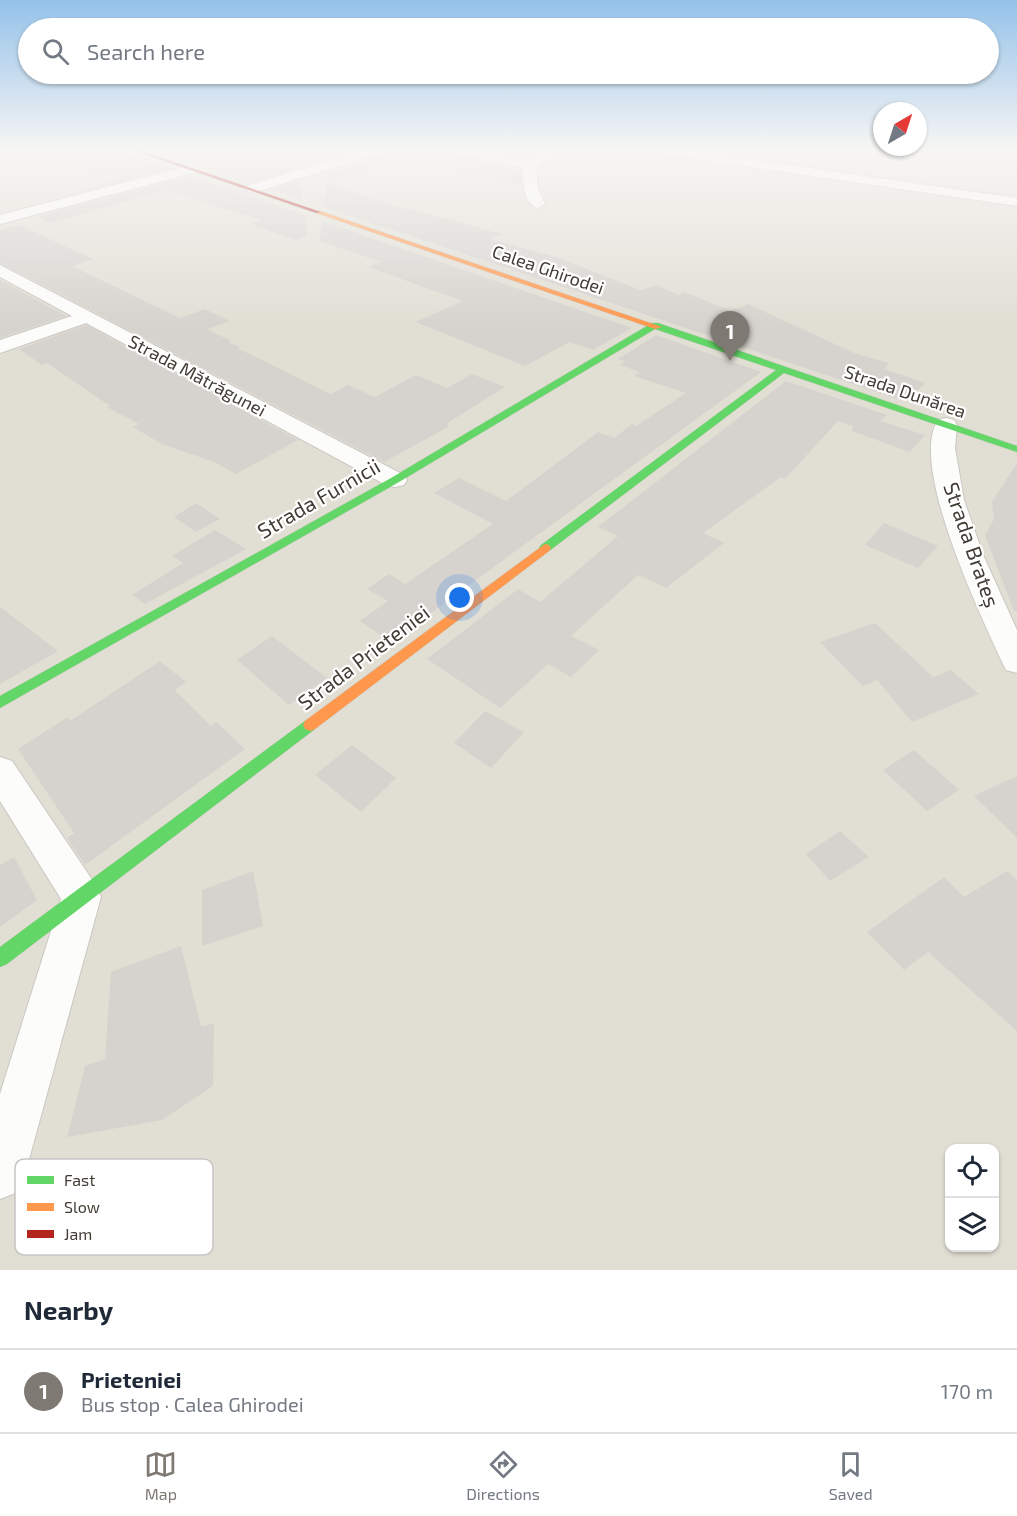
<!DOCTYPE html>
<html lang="en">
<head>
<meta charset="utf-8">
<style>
	:root { --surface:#fff; --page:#f6f6f7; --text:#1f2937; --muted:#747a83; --line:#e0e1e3; --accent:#7e7a73 }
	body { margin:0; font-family:"Exo 2",sans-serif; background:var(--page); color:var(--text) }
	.controls { position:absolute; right:18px; bottom:18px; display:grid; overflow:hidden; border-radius:12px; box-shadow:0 2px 4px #0004 }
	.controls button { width:54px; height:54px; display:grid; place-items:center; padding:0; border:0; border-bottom:2px solid var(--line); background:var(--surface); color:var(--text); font:30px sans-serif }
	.compass { position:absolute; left:873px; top:102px; width:54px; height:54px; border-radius:50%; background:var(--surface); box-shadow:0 2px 4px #0004; rotate:39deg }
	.you { position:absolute; left:460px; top:598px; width:21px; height:21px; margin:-15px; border:4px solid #fff; border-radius:50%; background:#1a73e8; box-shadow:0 0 0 9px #1a73e833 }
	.badge { display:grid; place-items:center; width:39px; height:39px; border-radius:50%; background:var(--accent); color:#fff; font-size:20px; font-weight:700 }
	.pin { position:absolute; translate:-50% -50px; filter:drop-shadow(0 2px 3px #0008) }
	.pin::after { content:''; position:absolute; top:32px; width:21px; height:18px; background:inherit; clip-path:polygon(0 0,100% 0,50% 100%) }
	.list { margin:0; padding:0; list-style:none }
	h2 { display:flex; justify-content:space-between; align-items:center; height:78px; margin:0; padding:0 24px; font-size:26px }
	h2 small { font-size:20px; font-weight:400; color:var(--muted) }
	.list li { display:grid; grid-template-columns:39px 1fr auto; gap:18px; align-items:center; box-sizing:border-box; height:84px; padding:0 24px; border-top:2px solid var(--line) }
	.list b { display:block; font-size:22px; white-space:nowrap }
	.list p { margin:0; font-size:20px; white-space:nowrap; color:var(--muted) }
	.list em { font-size:20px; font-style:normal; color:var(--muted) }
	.icon { flex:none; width:33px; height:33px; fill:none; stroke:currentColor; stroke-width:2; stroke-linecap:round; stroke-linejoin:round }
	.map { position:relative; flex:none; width:1017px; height:1270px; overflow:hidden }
	.search { position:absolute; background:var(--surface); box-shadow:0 2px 4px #0004; left:18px; right:18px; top:18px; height:66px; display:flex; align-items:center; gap:15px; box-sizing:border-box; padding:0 21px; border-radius:33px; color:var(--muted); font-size:22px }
	.sheet { height:162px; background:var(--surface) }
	nav { display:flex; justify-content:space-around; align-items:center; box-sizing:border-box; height:84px; border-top:2px solid var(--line); background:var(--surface); font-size:16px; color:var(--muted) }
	nav a { display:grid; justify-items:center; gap:3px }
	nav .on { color:var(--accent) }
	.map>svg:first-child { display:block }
	.residential { fill:#e1ded4; fill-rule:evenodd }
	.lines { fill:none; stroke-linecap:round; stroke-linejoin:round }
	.stream { fill:#bad6ea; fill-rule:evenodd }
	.building { fill:#d6d3ce }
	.street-casing { stroke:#cac8c3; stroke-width:2 }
	.fast-casing { stroke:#ccc9be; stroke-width:1 }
	.slow-casing { stroke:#ccc9be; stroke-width:1 }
	.jam-casing { stroke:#ccc9be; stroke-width:1 }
	.street { fill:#fcfcfb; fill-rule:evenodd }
	.fast { fill:#63d668; fill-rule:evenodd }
	.slow { fill:#ff974d; fill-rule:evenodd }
	.jam { fill:#b3261e; fill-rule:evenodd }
	.labels { text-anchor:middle; stroke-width:4.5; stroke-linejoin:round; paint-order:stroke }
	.far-street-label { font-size:18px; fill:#423d34; stroke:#fff }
	.street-label { font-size:21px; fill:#423d34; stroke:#fff }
	.key { fill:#fff; stroke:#c6c5c2; stroke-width:1.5 }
	.key-label { font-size:16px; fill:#423d34 }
</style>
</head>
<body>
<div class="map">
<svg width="1017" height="1270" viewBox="0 0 1017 1270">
	<rect width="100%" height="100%" fill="#eeece7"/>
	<path class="residential" d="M0 149H1017V1270H0ZM950 1148H994V1248H950Z"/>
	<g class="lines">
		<path class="stream" d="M561 149H565L558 152V150Z"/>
	</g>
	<path class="building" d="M43 149H123L126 154 169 169 65 196 121 179 42 152Z
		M150 149H296L299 168 251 182Z
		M388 149H450L453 154 521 170V185L411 156 327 181 328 172 385 154Z
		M480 149H543L528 160Z
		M190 176 305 215 307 236 296 240 250 224 261 220 165 190 51 223 37 217Z
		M300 181 303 200 272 189Z
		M327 183 407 210 410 209 502 234 490 239 556 257 640 290 657 285 678 295 685 292 730 311 748 304 854 353 889 363 884 369 926 383 904 401 324 207Z
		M322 221 632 328 593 350 570 342 525 366 416 322 463 301 368 267 381 262 320 241Z
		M19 225 93 259 72 266 180 318 205 309 230 321 207 329 231 341 228 342 240 347 237 348 331 394 348 385 375 397 416 375 447 388 472 374 505 387 446 424 450 426 384 462 0 263V230Z
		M0 280 66 316 0 338Z
		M86 325 298 440 236 474 214 462 162 444 133 427 139 424 107 407 110 406 47 363 42 365 19 349Z
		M656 335 761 372 391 642 360 621 388 601 367 589 389 574 405 584 493 524 434 493 459 478 506 501 598 432 614 438 632 424 636 426 686 393 634 376 640 372 620 365 624 361 618 359Z
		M786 381 887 415 880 421 925 435 910 452 852 431 853 426 838 421 785 479 781 477 703 533 724 543 666 588 638 575 571 636 599 650 571 677 548 664 500 708 427 659 518 589 540 602 618 536 598 527Z
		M1017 463V611H1014L985 535 994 519 992 502Z
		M196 503 220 519 196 532 174 517Z
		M884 523 938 546 918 568 865 545Z
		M215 530 246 549 145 604 132 595 183 563 172 556Z
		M0 607 58 651 0 684Z
		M875 623 933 677 951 670 979 694 912 722 877 680 863 686 820 642Z
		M272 636 327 678 289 705 237 660Z
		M160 661 186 682 175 690 211 726 216 722 245 749 85 865 67 838 74 833 18 749 68 717 70 721Z
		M485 711 524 732 491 768 454 743Z
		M352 745 396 778 361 812 315 775Z
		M914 750 959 790 927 811 883 770Z
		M1017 776V838L974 796Z
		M840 831 869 857 830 881 806 854Z
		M14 857 37 900 0 927V865Z
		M253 871 263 926 202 946V890Z
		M1007 871 1017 880V1031L928 952 904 970 867 932 944 877 964 897Z
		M181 946 201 1027 214 1023 213 1086 162 1120 67 1137 85 1066 105 1059 111 972Z"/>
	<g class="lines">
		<g class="street-casing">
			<path id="street" d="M368 149H386L384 152 256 192 251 193 244 189 246 186Z
				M452 149H472L528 162 546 149H560L537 167V186L545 204 538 208C523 205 523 181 523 168L454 152Z
				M649 149H678L1017 198V206L655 153Z
				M192 165 199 169 197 172 0 224V215Z
				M0 265 404 475 407 480 404 485 395 487 386 485 86 323 0 353V340L72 316 0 277Z
				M946 418 954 420 957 425 955 448 964 500 984 557 1017 630V673L1006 670 1002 662C981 616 908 464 938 420Z
				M0 757 12 761 95 884 101 897 25 1174 18 1192 0 1199V1094L61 899 0 801Z"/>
		</g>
		<g class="fast-casing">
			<path id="fast" d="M652 323H658L1017 446V452L784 373 549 551H541L539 548 541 545 776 370 655 329 399 482 0 708V696L391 478Z
				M310 719 315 721 317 725 315 729 7 964 0 967V947L305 721Z"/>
		</g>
		<g class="slow-casing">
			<path id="slow" d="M316 211H320L662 327 655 329 316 213Z
				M545 544 549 545 551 548 549 551 315 729 310 731 305 729 303 725 305 721Z"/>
		</g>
		<g class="jam-casing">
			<path id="jam" d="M129 149H136L321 212 316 213Z"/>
		</g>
		<use href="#street" class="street"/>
		<use href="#fast" class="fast"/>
		<use href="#slow" class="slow"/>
		<use href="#jam" class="jam"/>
	</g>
	<linearGradient id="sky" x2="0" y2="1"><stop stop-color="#95c2e9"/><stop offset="0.46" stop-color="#f7f6f4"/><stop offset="1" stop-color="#f7f6f4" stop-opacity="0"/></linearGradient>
	<rect width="1017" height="326" fill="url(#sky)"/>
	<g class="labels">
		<g class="far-street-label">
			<text transform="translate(548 270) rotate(19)" y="6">Calea Ghirodei</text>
			<text transform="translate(197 376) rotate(28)" y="6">Strada Mătrăgunei</text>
			<text transform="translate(905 392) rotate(19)" y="6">Strada Dunărea</text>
		</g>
		<g class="street-label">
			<text transform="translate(319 499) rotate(-30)" y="7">Strada Furnicii</text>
			<text transform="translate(971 545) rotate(71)" y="7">Strada Brateș</text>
			<text transform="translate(364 658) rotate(-37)" y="7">Strada Prieteniei</text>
		</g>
	</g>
	<rect x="15" y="1159" width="198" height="96" rx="9" class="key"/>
	<rect x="27" y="1176" width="27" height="8" fill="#63d668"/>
	<rect x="27" y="1203" width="27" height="8" fill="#ff974d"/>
	<rect x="27" y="1230" width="27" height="8" fill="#b3261e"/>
	<g class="key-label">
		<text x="64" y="1186">Fast</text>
		<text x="64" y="1213">Slow</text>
		<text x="64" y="1240">Jam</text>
	</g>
</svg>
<div class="controls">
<button><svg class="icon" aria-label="locate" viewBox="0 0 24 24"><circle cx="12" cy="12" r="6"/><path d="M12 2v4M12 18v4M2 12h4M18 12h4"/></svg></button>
<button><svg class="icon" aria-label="layers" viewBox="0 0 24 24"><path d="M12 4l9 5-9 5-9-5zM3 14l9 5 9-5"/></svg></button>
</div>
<svg class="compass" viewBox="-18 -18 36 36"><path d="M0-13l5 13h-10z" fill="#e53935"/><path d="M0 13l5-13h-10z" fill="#747a83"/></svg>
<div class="you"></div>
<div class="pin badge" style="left:730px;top:361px">1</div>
<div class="search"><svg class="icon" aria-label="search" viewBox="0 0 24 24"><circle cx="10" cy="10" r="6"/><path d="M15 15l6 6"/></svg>Search here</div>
</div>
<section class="sheet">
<h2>Nearby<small></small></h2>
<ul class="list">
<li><span class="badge">1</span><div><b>Prieteniei</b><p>Bus stop · Calea Ghirodei</p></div><em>170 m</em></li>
</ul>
</section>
<nav>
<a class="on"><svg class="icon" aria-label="map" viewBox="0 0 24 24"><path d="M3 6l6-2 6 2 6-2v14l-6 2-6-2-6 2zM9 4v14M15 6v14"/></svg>Map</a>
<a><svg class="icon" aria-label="directions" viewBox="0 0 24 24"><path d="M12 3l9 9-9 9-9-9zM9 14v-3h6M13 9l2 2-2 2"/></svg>Directions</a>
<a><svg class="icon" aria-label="saved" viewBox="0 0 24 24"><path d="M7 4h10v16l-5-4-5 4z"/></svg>Saved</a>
</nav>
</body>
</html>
